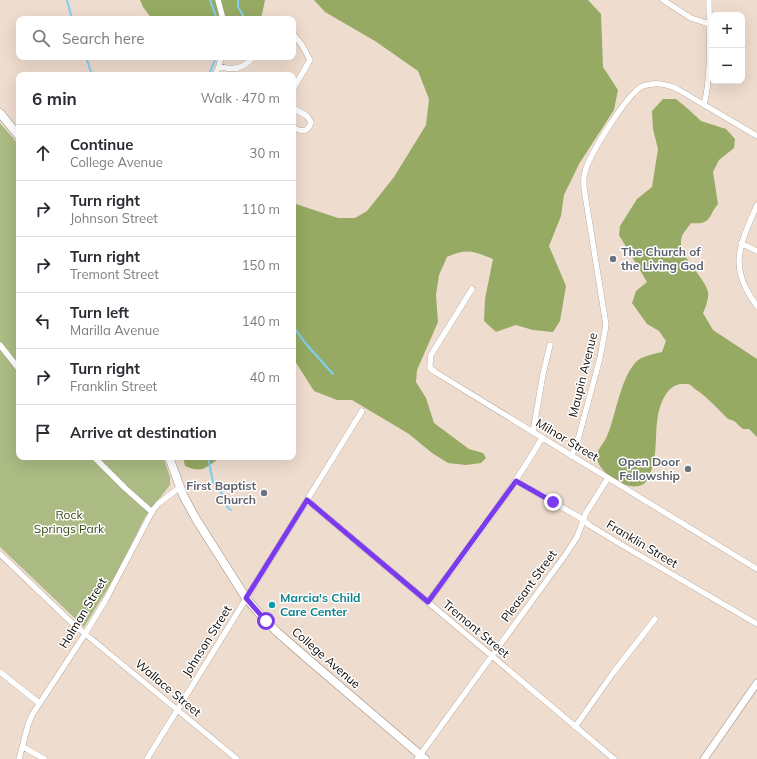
<!DOCTYPE html>
<html lang="en">
<head>
<meta charset="utf-8">
<style>
	:root { --surface:#fff; --page:#f7f7f7; --text:#2b2b33; --muted:#7c7c81; --line:#e1e1e2 }
	body { margin:0; font-family:Mulish,sans-serif; background:var(--page); color:var(--text) }
	.controls { position:absolute; right:12px; top:12px; display:grid; overflow:hidden; border-radius:8px; box-shadow:0 4px 16px #0002 }
	.controls button { width:36px; height:36px; display:grid; place-items:center; padding:0; border:0; border-bottom:1px solid var(--line); background:var(--surface); color:var(--text); font:20px sans-serif }
	.stop { position:absolute; width:12px; height:12px; margin:-9px; border:3px solid #7c3aed; border-radius:50%; background:#fff }
	.stop.end { background:#7c3aed; border-color:#fff; box-shadow:0 1px 4px #0008 }
	.list { margin:0; padding:0; list-style:none }
	h2 { display:flex; justify-content:space-between; align-items:center; height:52px; margin:0; padding:0 16px; font-size:17px }
	h2 small { font-size:13px; font-weight:400; color:var(--muted) }
	.list li { display:grid; grid-template-columns:26px 1fr auto; gap:12px; align-items:center; box-sizing:border-box; height:56px; padding:0 16px; border-top:1px solid var(--line) }
	.list b { display:block; font-size:15px; white-space:nowrap }
	.list p { margin:0; font-size:13px; white-space:nowrap; color:var(--muted) }
	.list em { font-size:13px; font-style:normal; color:var(--muted) }
	.icon { flex:none; width:22px; height:22px; fill:none; stroke:currentColor; stroke-width:2; stroke-linecap:round; stroke-linejoin:round }
	.map { position:relative; flex:none; width:757px; height:759px; overflow:hidden }
	.search { position:absolute; background:var(--surface); box-shadow:0 4px 16px #0002; left:16px; top:16px; width:280px; height:44px; display:flex; align-items:center; gap:10px; box-sizing:border-box; padding:0 14px; border-radius:8px; color:var(--muted); font-size:15px }
	.panel { position:absolute; background:var(--surface); box-shadow:0 4px 16px #0002; left:16px; top:72px; width:280px; height:388px; border-radius:8px }
	.map>svg:first-child { display:block }
	.green { fill:#abbb83 }
	.forest { fill:#96aa63 }
	.lines { fill:none; stroke-linecap:round; stroke-linejoin:round }
	.stream { stroke:#7dd0f6; stroke-width:2 }
	.minor-casing { stroke:#9b8a7d; stroke-width:6 }
	.tertiary-casing { stroke:#9b8a7d; stroke-width:8 }
	.secondary-casing { stroke:#9b8a7d; stroke-width:9 }
	.minor { stroke:#fff; stroke-width:5.5 }
	.tertiary { stroke:#fff; stroke-width:7 }
	.secondary { stroke:#fff; stroke-width:8 }
	.route { stroke:#7c3aed; stroke-width:5 }
	.worship-dot { fill:#6b7280; stroke:#fff; stroke-width:1.5 }
	.culture-dot { fill:#0f9aa8; stroke:#fff; stroke-width:1.5 }
	.labels { text-anchor:middle; stroke-width:3; stroke-linejoin:round; paint-order:stroke }
	.worship-label { font-size:12px; font-weight:bold; fill:#5b616d; stroke:#fff; text-anchor:end }
	.street-label { font-size:12px; fill:#120c08; stroke:#fff }
	.park-label { font-size:12px; fill:#3a4612; stroke:#fff }
	.culture-label { font-size:12px; font-weight:bold; fill:#0d838f; stroke:#fff; text-anchor:start }
</style>
</head>
<body>
<div class="map">
<svg width="757" height="759" viewBox="0 0 757 759">
	<rect width="100%" height="100%" fill="#eedcce"/>
	<path class="green" d="M0 123 19 145V457H163L170 477V485L145 517 116 575 84 627 0 547Z"/>
	<path class="forest" d="M140 0H265L261 19H152L143 7Z
		M314 0H588L601 14 603 67 618 90 614 110 579 164 564 195 561 216 549 246 566 286 560 321 553 332 533 330 516 325 496 332 484 321 485 299 493 259C473 251 467 248 447 257L439 275 436 295 438 322 417 370 416 382 426 398 434 423 469 449 483 453 486 458 481 463 466 465 448 463 432 453 409 434 352 400H337L314 391 293 358V203L338 218H355L367 211 394 177 426 125 429 99 418 71 375 41 325 12Z
		M663 99H676L687 108 701 121 726 129 735 139 734 148 719 160 713 172 718 204C708 216 712 225 691 223 688 227 684 232 682 236 675 255 704 275 708 292 709 299 706 306 703 313L713 330 757 359V437L749 429H743C740 427 737 423 734 421 731 419 728 420 726 417 716 407 707 397 695 389 693 387 690 384 688 384 687 384 682 384 682 384 667 385 661 402 658 415 654 437 659 460 647 480 637 498 598 474 597 458 597 448 604 444 607 436 616 415 620 380 635 363 641 356 654 354 662 352L666 341 659 331 647 324 632 303 636 291 647 282 619 235 620 226 637 199 652 187 658 149 653 129 652 111Z
		M183 457H221C206 467 203 474 185 466Z"/>
	<g class="lines">
		<path class="stream" d="M67 0 72 19
			M210 0 217 19
			M238 0V7L244 17 242 19
			M86 57 92 75
			M209 75 216 57
			M293 324 295 329 306 344 333 374
			M208 457 213 482 220 490 228 508 231 510"/>
		<g class="minor-casing">
			<path id="minor" d="M218 0 223 19
				M663 0 691 18 709 24
				M293 34 302 45 310 60 293 89
				M219 66C232 71 244 69 253 57
				M215 75 219 66 221 57
				M704 104C712 75 709 31 709 0
				M293 108 307 116 311 122C308 133 301 132 293 127
				M757 205C740 245 727 266 757 306
				M741 243 757 251
				M472 289 431 355 430 364V368L435 372 757 569
				M0 345 19 369
				M533 432 543 374 550 345
				M571 456 576 447 600 358 606 325 584 188C584 182 583 177 585 172 589 155 628 92 643 86 655 82 668 84 679 90L757 136
				M94 457 125 488 152 512
				M516 481 579 517 589 525 622 545 757 624
				M307 500 614 759
				M0 554 72 623 237 759
				M428 602C468 548 508 496 542 438
				M0 672 39 703
				M575 727 613 673 655 619
				M23 747 44 759
				M19 759 28 725 32 715 85 634 105 601 153 510 158 504 180 487
				M147 759 362 411
				M417 759 566 554 577 537 586 513 608 478"/>
		</g>
		<g class="tertiary-casing">
			<path id="tertiary" d="M704 759 757 683"/>
		</g>
		<g class="secondary-casing">
			<path id="secondary" d="M0 113 19 136
				M169 457 183 495 196 519 246 598 258 612 277 632 309 660 425 759"/>
		</g>
		<use href="#minor" class="minor"/>
		<use href="#tertiary" class="tertiary"/>
		<use href="#secondary" class="secondary"/>
	</g>
	<g class="lines">
		<path class="route" d="M266 621 246 598 307 500 428 602 516 481 553 502"/>
	</g>
	<g class="worship-dot">
		<circle cx="613" cy="259" r="4"/>
		<circle cx="688" cy="469" r="4"/>
		<circle cx="264" cy="493" r="4"/>
	</g>
	<circle class="culture-dot" cx="272" cy="605" r="4"/>
	<g class="labels">
		<g class="worship-label">
			<text x="621" y="256" text-anchor="start">The Church of<tspan x="621" dy="14">the Living God</tspan></text>
			<text x="680" y="466">Open Door<tspan x="680" dy="14">Fellowship</tspan></text>
			<text x="256" y="490">First Baptist<tspan x="256" dy="14">Church</tspan></text>
		</g>
		<g class="street-label">
			<text transform="translate(583 375) rotate(-76)" y="4">Maupin Avenue</text>
			<text transform="translate(567 440) rotate(31)" y="4">Milnor Street</text>
			<text transform="translate(642 544) rotate(31)" y="4">Franklin Street</text>
			<text transform="translate(529 586) rotate(-54)" y="4">Pleasant Street</text>
			<text transform="translate(83 613) rotate(-59)" y="4">Holman Street</text>
			<text transform="translate(476 629) rotate(40)" y="4">Tremont Street</text>
			<text transform="translate(207 641) rotate(-58)" y="4">Johnson Street</text>
			<text transform="translate(326 658) rotate(41)" y="4">College Avenue</text>
			<text transform="translate(168 688) rotate(40)" y="4">Wallace Street</text>
		</g>
		<g class="park-label">
			<text x="69" y="519">Rock<tspan x="69" dy="14">Springs Park</tspan></text>
		</g>
		<g class="culture-label">
			<text x="280" y="602">Marcia's Child<tspan x="280" dy="14">Care Center</tspan></text>
		</g>
	</g>
</svg>
<div class="controls">
<button>+</button>
<button>−</button>
</div>
<div class="stop" style="left:266px;top:621px"></div>
<div class="stop end" style="left:553px;top:502px"></div>
<div class="search"><svg class="icon" aria-label="search" viewBox="0 0 24 24"><circle cx="10" cy="10" r="6"/><path d="M15 15l6 6"/></svg>Search here</div>
<section class="panel">
<h2>6 min<small>Walk · 470 m</small></h2>
<ul class="list">
<li><svg class="icon" aria-label="ahead" viewBox="0 0 24 24"><path d="M12 20V5M6 11l6-6 6 6"/></svg><div><b>Continue</b><p>College Avenue</p></div><em>30 m</em></li>
<li><svg class="icon" aria-label="right" viewBox="0 0 24 24"><path d="M7 20v-9h11M14 6l5 5-5 5"/></svg><div><b>Turn right</b><p>Johnson Street</p></div><em>110 m</em></li>
<li><svg class="icon" aria-label="right" viewBox="0 0 24 24"><path d="M7 20v-9h11M14 6l5 5-5 5"/></svg><div><b>Turn right</b><p>Tremont Street</p></div><em>150 m</em></li>
<li><svg class="icon" aria-label="left" viewBox="0 0 24 24"><path d="M17 20v-9H6M10 6l-5 5 5 5"/></svg><div><b>Turn left</b><p>Marilla Avenue</p></div><em>140 m</em></li>
<li><svg class="icon" aria-label="right" viewBox="0 0 24 24"><path d="M7 20v-9h11M14 6l5 5-5 5"/></svg><div><b>Turn right</b><p>Franklin Street</p></div><em>40 m</em></li>
<li><svg class="icon" aria-label="arrive" viewBox="0 0 24 24"><path d="M6 21V4h12l-3 4 3 4H6"/></svg><div><b>Arrive at destination</b></div></li>
</ul>
</section>
</div>
</body>
</html>
